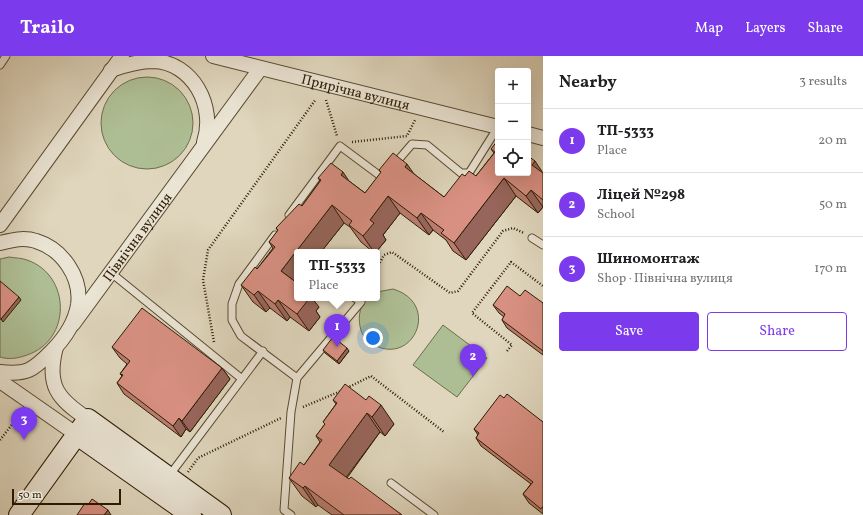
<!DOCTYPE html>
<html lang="en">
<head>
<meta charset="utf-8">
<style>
	:root { --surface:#fff; --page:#f2f2f2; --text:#202124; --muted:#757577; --line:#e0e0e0; --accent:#7c3aed }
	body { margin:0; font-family:Vollkorn,serif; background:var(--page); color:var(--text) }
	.controls { position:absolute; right:12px; top:12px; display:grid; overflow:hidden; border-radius:4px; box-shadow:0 4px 16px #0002 }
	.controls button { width:36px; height:36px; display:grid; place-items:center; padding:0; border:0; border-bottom:1px solid var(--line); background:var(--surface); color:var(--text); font:20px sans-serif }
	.scale { position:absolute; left:12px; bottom:10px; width:109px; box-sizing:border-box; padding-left:4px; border:2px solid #2d1c03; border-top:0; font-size:11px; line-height:14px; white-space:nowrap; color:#2d1c03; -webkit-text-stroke:3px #eae4d4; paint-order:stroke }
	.you { position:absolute; left:373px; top:282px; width:14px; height:14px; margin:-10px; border:3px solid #fff; border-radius:50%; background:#1a73e8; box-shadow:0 0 0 6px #1a73e833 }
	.badge { display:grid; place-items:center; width:26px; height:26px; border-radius:50%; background:var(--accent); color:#fff; font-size:13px; font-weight:700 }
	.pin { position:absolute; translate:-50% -33px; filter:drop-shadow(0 1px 2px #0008) }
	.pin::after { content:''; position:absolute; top:21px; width:14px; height:12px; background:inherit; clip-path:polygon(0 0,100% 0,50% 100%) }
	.popup { position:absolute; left:294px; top:193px; width:86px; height:52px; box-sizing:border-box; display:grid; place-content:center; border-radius:4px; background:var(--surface); filter:drop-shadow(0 1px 3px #0005); font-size:13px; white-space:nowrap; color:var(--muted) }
	.popup b { font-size:15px; color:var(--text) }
	.popup::after { content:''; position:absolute; left:50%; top:100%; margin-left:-8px; border:8px solid transparent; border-top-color:var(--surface) }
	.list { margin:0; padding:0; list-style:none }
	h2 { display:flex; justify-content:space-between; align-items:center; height:52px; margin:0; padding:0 16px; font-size:17px }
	h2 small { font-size:13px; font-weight:400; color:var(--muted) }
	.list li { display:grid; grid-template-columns:26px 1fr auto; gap:12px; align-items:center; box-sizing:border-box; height:64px; padding:0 16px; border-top:1px solid var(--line) }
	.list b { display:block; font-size:15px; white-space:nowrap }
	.list p { margin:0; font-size:13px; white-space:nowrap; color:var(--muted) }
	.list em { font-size:13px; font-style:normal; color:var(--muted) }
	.actions { display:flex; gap:8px; padding:12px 16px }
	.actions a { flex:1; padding:9px 0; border:1px solid var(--accent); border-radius:4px; text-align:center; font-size:14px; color:var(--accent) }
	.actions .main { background:var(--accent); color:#fff }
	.icon { flex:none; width:22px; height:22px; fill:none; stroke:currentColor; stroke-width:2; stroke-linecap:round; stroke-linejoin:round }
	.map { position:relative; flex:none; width:543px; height:459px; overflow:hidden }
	header { display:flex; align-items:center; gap:24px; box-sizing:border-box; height:56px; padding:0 20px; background:var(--accent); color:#fff }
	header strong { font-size:19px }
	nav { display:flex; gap:22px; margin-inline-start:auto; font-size:14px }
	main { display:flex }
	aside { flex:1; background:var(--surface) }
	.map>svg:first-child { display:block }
	.green { fill:#aebe94; stroke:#6e6d4c }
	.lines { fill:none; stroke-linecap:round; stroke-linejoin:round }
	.lane-casing { stroke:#5a4a32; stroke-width:9 }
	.street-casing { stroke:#5a4a32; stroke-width:16 }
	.secondary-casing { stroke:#2d1c03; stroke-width:22 }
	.path { stroke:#2d1c03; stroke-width:2.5; stroke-dasharray:1 2; stroke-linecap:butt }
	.lane { stroke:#eae4d4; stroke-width:7 }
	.street { stroke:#eae4d4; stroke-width:14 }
	.secondary { stroke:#eae4d4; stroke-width:20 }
	.wall { fill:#ba7c70; stroke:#2d1c03 }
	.shaded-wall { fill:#97655b; stroke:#2d1c03 }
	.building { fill:#d89082; stroke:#2d1c03 }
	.labels { text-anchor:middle; stroke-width:3.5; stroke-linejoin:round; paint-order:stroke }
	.street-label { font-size:14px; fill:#2d1c03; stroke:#eae4d4 }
</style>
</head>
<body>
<header>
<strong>Trailo</strong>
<nav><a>Map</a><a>Layers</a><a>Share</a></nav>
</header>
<main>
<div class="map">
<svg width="543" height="459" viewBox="0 0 543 459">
	<rect width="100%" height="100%" fill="#dfd6bd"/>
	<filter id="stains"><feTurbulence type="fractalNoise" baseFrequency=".005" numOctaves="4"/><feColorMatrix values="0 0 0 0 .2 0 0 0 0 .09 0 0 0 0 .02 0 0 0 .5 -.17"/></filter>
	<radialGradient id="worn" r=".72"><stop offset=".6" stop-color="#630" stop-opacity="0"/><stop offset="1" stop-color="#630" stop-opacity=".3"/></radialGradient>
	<path class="green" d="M101 67a46 46 0 1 1 92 0a46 46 0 1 1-92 0Z
		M9 201C15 202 22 202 27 204 71 219 72 284 27 299 19 302 9 304 0 301V203Z
		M393 233C440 247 415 308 376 290 368 287 361 279 360 270 358 260 360 249 368 242H377V236Z
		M443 269 487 302 457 341 413 309Z"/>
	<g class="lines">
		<g class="lane-casing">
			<path id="lane" d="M0 9 6 0
				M394 109 412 88 427 89 461 117H469L498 71
				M289 159 340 90 383 122 386 118
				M275 179 239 228 232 248V264L241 280 297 322
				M532 182 543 189
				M110 216 242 323
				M169 420 263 295
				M391 427 434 459
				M291 459 284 454 291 356 297 322 361 246 355 242"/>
		</g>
		<g class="street-casing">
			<g id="street">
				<path id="s1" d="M213 0 498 71"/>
				<path d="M111 14C125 9 138 5 153 5 193 6 216 51 204 86"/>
				<path d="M528 78 543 82"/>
				<path d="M0 169 122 0"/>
				<path d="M0 187C12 184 24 181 36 185 62 193 82 221 78 249 75 267 64 283 51 296 33 314 27 319 0 316"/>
				<path id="s2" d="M73 268 260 13"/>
				<path d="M56 291C46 329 57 343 88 363"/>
				<path d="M0 325 76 378"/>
			</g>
		</g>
		<g class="secondary-casing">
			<path id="secondary" d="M76 378 191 459
				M19 459 88 363 221 459"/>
		</g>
		<path class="path" d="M326 44 337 80
			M352 86 407 80 415 64
			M377 212 384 199 392 196 450 237 458 235 503 175 513 172 524 177
			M214 286 203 224 208 194 316 43
			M507 295 512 289 472 257 511 206 543 230
			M347 332 371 320 444 376
			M303 351 341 335
			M0 384 17 362
			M188 416 198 402 281 362"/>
		<use href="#lane" class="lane"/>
		<use href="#street" class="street"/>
		<use href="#secondary" class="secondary"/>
	</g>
	<path class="wall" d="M491 93 543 117V151L538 157 516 140 466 204 453 195 446 184 433 174 429 179 400 157 383 179 386 184 376 196H373L361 186 350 171 344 167 321 196H297V242L319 251 316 255 320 261 309 275 290 261 287 265 270 252 266 256 253 246 241 229 257 213 273 192 269 186 278 175 276 172 302 150 320 125 318 122 349 125 365 137 381 117 379 114 414 118 444 141 465 120H476L494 97Z
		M520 240 543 247V299L507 272 502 264 504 261 499 257 493 249Z
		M112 291 222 312 230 323 190 376 186 373 181 381 124 338 117 327 122 320 120 318 127 308 120 302Z
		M323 294 349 295 339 308 325 297Z
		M504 342 543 366V458L529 447 523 438 531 428 481 390 476 382 478 379 474 373Z
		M333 344 394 368 385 380 380 376 347 422 402 459H332L318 449 316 451 302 440 289 422 304 409 320 386 316 380 325 368 323 366 336 348Z"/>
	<path class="shaded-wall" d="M535 105 543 117V124L532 109Z
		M407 108 419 125 405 111Z
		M343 116 355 134 341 119Z
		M504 122 516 140 466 204 454 187Z
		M531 134 543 151 538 157 526 140Z
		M388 140 400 157 383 179 386 184 376 196H374L363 180 370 164Z
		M332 149 344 167 321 196H297V227L281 215Z
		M421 157 433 174 429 179 417 162Z
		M258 235 270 252 266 256 254 239Z
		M19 241 21 244 3 266 1 263Z
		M304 242H312L319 251 316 255 320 261 309 275 297 258Z
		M278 244 290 261 287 265 275 248Z
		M347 292 349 295 339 308 337 305Z
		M222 312 230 323 190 376 182 365Z
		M381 349 394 368 385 380 372 361Z
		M367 357 380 376 342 427 329 409Z
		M179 362 186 373 181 381 173 370Z
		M305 430 318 449 316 451 303 432Z
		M108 454 111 459H104Z"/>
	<path class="building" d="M498 84V117H528V100L535 105 532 109 543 117V144L531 134 526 140 504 122 454 187 441 177 444 174 421 157 417 162 388 140 370 164 374 167 363 180 349 169 352 165 332 149 281 215 297 227V242H305L308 244 297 258 278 244 275 248 258 235 254 239 241 229 255 211 257 213 275 191 269 186 278 174 276 172 299 148 302 150 321 124 318 122 331 107 343 116 341 119 365 137 381 116 379 114 393 97 407 108 405 111 444 141 462 118 465 120 469 115 476 120 495 96 491 93Z
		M0 225 19 241 1 263H0Z
		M507 230 520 240 525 234 543 247V295L502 264 505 258 493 249Z
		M142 252 222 312 182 365 179 362 173 370 117 327 123 319 120 318 130 305 112 291Z
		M333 281 347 292 337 305 323 294Z
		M345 328 366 344 369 340 381 349 372 361 367 357 329 409 349 423 351 421 402 459H344L305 430 303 432 289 422 300 406 304 409 322 384 316 380 325 368 323 366 337 347 333 344Z
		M507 338 543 366V450L541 453 523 438 533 426 476 382 479 377 474 373 500 339 504 342Z
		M92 443 108 454 104 459H77L85 447 88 449Z"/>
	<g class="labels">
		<g class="street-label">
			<text dy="5" stroke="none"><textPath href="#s1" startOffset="147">Прирічна вулиця</textPath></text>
			<text dy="5" stroke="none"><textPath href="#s2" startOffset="108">Північна вулиця</textPath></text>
		</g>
	</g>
	<rect width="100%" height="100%" filter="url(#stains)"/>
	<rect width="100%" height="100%" fill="url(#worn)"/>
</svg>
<div class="controls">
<button>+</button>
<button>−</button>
<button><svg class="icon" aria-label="locate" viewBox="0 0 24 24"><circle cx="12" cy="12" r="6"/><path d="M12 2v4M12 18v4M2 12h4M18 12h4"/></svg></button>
</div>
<div class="scale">50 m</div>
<div class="you"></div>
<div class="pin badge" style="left:337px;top:291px">1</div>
<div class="popup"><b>ТП-5333</b>Place</div>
<div class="pin badge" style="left:473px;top:321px">2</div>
<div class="pin badge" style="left:24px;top:384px">3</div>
</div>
<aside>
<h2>Nearby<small>3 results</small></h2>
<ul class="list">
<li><span class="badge">1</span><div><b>ТП-5333</b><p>Place</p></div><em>20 m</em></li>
<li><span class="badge">2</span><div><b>Ліцей №298</b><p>School</p></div><em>50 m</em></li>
<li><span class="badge">3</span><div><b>Шиномонтаж</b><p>Shop · Північна вулиця</p></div><em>170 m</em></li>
</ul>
<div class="actions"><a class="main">Save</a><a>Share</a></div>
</aside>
</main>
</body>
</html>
